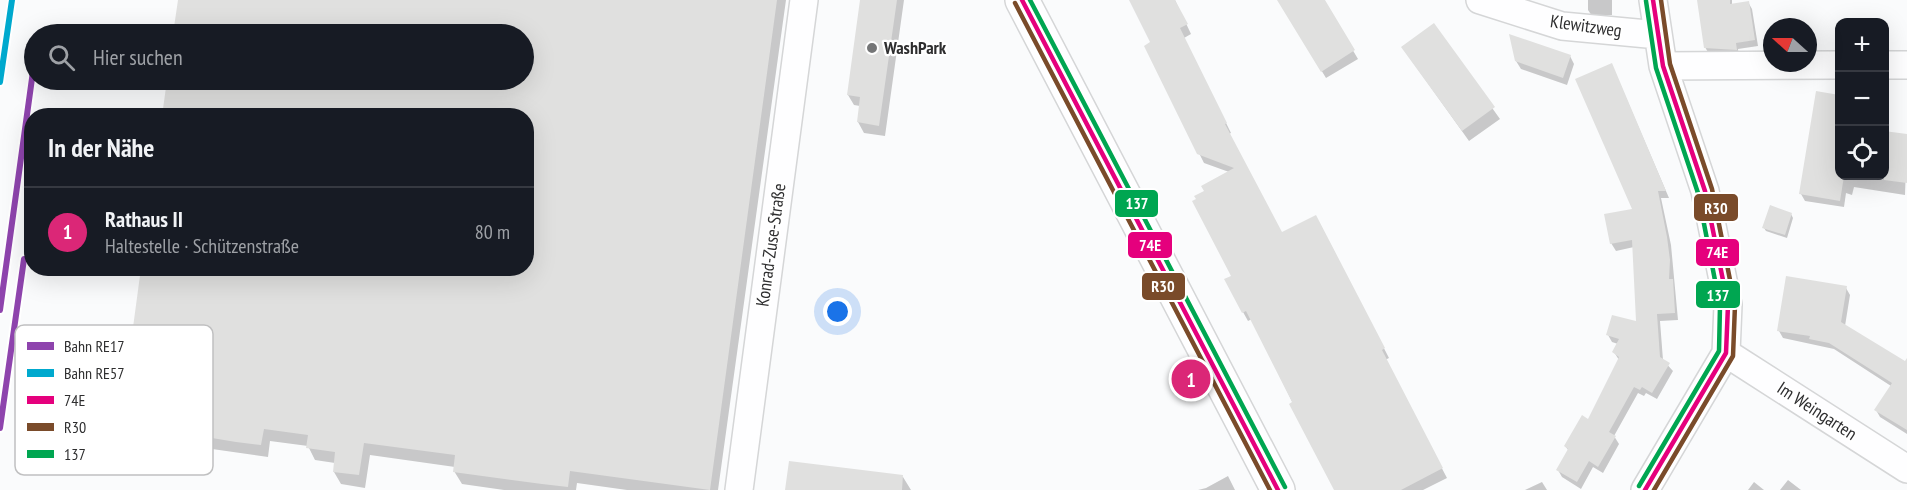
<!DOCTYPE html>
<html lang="de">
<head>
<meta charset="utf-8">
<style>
	:root { --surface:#171b24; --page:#20242c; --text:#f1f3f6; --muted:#9ea1a6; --line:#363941; --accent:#db2777 }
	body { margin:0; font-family:"PT Sans Narrow",sans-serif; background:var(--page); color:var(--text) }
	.controls { position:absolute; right:18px; top:18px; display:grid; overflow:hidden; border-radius:12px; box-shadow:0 6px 24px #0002 }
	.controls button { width:54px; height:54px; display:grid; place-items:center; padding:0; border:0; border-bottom:2px solid var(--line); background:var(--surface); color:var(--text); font:30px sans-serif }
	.compass { position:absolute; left:1763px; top:18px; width:54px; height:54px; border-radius:50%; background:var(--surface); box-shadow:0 6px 24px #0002; rotate:291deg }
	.you { position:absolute; left:838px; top:312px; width:21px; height:21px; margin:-15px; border:4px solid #fff; border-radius:50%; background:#1a73e8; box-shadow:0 0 0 9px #1a73e833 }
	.badge { display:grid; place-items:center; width:39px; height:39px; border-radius:50%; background:var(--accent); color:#fff; font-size:20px; font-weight:700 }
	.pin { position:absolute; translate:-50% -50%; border:3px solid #fff; box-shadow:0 2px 6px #0006 }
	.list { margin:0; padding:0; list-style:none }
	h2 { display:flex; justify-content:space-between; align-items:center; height:78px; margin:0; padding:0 24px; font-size:26px }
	h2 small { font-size:20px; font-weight:400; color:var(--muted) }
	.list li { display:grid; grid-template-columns:39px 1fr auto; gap:18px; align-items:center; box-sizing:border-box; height:90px; padding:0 24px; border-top:2px solid var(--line) }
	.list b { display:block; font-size:22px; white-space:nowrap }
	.list p { margin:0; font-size:20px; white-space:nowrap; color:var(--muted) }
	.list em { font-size:20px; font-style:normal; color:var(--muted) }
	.icon { flex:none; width:33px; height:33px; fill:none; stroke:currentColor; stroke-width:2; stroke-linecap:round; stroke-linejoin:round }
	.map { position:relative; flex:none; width:1907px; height:490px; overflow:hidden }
	.search { position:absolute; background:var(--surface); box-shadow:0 6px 24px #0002; left:24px; top:24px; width:510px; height:66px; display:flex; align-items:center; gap:15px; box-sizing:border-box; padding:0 21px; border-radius:33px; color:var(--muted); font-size:22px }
	.panel { position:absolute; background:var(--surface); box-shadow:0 6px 24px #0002; left:24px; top:108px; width:510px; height:168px; border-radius:24px }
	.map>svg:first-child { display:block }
	.shadow { fill:#0003 }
	.building { fill:#e0e0df }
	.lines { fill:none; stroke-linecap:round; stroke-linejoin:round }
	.minor-casing { stroke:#d5d6d7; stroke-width:30 }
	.secondary-casing { stroke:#d5d6d7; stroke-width:36 }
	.minor { stroke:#fefeff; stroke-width:27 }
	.secondary { stroke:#fefeff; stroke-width:33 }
	.bus-1-casing { stroke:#fff; stroke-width:9 }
	.bus-2-casing { stroke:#fff; stroke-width:9 }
	.bus-3-casing { stroke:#fff; stroke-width:9 }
	.bus-1 { stroke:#e5007d; stroke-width:4.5 }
	.bus-2 { stroke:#7a4b2a; stroke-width:4.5 }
	.bus-3 { stroke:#00a651; stroke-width:4.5 }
	.rail-1-casing { stroke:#fff; stroke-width:10 }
	.rail-2-casing { stroke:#fff; stroke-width:10 }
	.rail-1 { stroke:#8e44ad; stroke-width:6 }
	.rail-2 { stroke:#00a9ce; stroke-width:6 }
	.poi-dot { fill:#757677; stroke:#fff; stroke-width:2 }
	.labels { text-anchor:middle; stroke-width:4.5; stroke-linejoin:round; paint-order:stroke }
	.street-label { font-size:18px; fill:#2e2e2f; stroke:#fff }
	.poi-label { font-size:18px; font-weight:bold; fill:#2e2e2f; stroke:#fff; text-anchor:start }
	.key { fill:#fff; stroke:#c0c0c1; stroke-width:1.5 }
	.key-label { font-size:16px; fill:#2e2e2f }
	.line-badge { stroke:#fff; stroke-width:2 }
	.badge-label { font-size:16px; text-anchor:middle; font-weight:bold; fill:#fff }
</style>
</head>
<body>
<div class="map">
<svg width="1907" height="490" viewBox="0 0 1907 490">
	<rect width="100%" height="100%" fill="#fafbfc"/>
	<path class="shadow" d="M180 0H786L718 490H627L577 483 576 490H504L462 484 454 471 455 467 370 455 365 488 341 484 334 472 335 463 315 460 308 446 270 441 268 457 191 446 184 429 131 422 123 409 526 268V116H164L169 80H524V34H175Z
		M861 0H904L885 136 864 133 858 122 860 106 854 105 848 95Z
		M1131 0H1175L1191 34 1184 38 1231 133 1229 134 1282 234 1321 226 1389 358 1385 360 1447 478 1423 490H1335L1252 319 1248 321 1243 312 1206 192 1229 172 1204 163 1199 153 1153 43Z
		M1287 0H1323L1358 59 1326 78 1281 4Z
		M1588 0H1612V15L1592 16 1588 10Z
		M1698 0H1732V5L1748 2 1752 9 1758 46 1738 49 1739 56 1709 54 1705 47Z
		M1433 25 1500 119 1469 141 1402 47Z
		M1570 56 1574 64 1567 85 1521 69 1516 61Z
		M1615 72 1669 198H1661L1671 245 1678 320 1660 321 1663 360 1673 371 1657 399 1646 393 1644 396 1638 393 1614 436 1619 444 1603 473 1593 467 1581 489 1562 477 1558 470 1569 451 1565 446 1589 421 1619 360 1614 352 1618 344 1612 342 1608 335 1637 323 1634 247 1616 251 1611 243 1634 210Z
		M1818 93 1840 97V176H1884L1907 136 1905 195 1854 187 1852 195 1846 193 1844 207 1805 201 1801 194Z
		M1791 214 1793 218 1787 238 1766 231 1764 228Z
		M1846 288 1850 295 1845 326 1907 365V434L1880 417 1876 410 1891 386 1834 349 1783 338 1779 331Z
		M790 463 903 477 911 490H786Z
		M1228 476 1235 490H1198L1206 488Z
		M1788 480 1801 490H1780Z
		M1542 482 1547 490H1525Z
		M1754 482 1764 490H1748Z"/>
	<path class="building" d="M178 0H777L710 490 570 471 568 487 542 484 453 472 455 455 364 443 359 475 333 472 335 452 306 448 308 435 264 429 261 445 236 442 182 433 184 418 122 409 141 268H526V116H162L167 80H524V34H173Z
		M860 0H897L879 126 857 122 860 97 847 95Z
		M1129 0H1175L1188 24 1180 28 1227 123 1225 124 1282 232 1316 215 1385 348 1382 350 1443 468 1401 490H1334L1289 404 1292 402 1246 311 1242 313 1224 279 1231 276 1192 201 1196 199 1194 196 1204 191 1201 186 1234 168 1197 154 1144 46 1150 42Z
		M1277 0H1325L1355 50 1321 72Z
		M1697 0H1730V4L1749 1 1755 40 1736 43 1737 50 1704 48Z
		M1434 23 1495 107 1462 131 1401 47Z
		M1509 34 1571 55 1563 78 1515 61Z
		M1612 63 1666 191H1658L1667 237 1670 260 1669 279H1673L1675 313 1657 314 1660 357 1670 363 1652 393 1642 387 1640 390 1634 387 1609 432 1616 436 1598 467 1589 461 1577 482 1556 470 1568 449 1564 446 1582 415 1588 419 1619 357 1612 352 1619 339 1606 335 1612 315 1636 321 1632 240 1610 244 1604 214 1632 209 1575 79Z
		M1816 91 1839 95V176H1844L1840 201 1799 194Z
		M1884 131 1907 134V183L1884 180Z
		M1770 205 1792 213 1785 235 1762 228Z
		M1786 276 1847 286 1841 322 1905 361 1907 358V430L1874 410 1892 383 1829 343 1809 339 1810 336 1777 331Z
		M789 461 903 475 902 490H785Z"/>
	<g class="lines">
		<g class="minor-casing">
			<path id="minor" d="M1480 0 1562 26 1658 35
				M1884 65H1907
				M1663 66 1840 65
				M1726 353 1907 469
				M739 490 804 0
				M1645 490 1726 353 1728 305 1705 191 1663 66 1653 0"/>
		</g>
		<g class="secondary-casing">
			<path id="secondary" d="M1022 0 1278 490"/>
		</g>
		<use href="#minor" class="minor"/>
		<use href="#secondary" class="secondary"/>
		<g class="bus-1-casing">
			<path id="bus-1" d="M1022 0 1278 490
				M1645 490 1726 353 1728 305 1705 191 1663 66 1653 0"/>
		</g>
		<g class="bus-2-casing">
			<path id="bus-2" d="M1015 3 1270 490
				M1654 490 1733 356 1735 305 1712 189 1670 64 1661 0"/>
		</g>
		<g class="bus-3-casing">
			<path id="bus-3" d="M1030 0 1285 487
				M1639 486 1719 351 1720 306 1698 193 1656 68 1646 1"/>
		</g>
		<use href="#bus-1" class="bus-1"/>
		<use href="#bus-2" class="bus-2"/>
		<use href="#bus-3" class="bus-3"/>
		<g class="rail-1-casing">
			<path id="rail-1" d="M0 310 34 64
				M0 428 24 259"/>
		</g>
		<g class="rail-2-casing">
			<path id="rail-2" d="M0 82 12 0"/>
		</g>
		<use href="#rail-1" class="rail-1"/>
		<use href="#rail-2" class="rail-2"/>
	</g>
	<circle class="poi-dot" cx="872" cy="48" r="6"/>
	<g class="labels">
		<g class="street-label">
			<text transform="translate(1586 26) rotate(8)" y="6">Klewitzweg</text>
			<text transform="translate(771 245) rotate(-82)" y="6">Konrad-Zuse-Straße</text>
			<text transform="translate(1817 411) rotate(33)" y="6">Im Weingarten</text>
		</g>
		<g class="poi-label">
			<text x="884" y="54">WashPark</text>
		</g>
	</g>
	<rect x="15" y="325" width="198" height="150" rx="9" class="key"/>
	<rect x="27" y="342" width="27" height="8" fill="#8e44ad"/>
	<rect x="27" y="369" width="27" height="8" fill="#00a9ce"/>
	<rect x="27" y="396" width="27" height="8" fill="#e5007d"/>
	<rect x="27" y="423" width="27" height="8" fill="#7a4b2a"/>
	<rect x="27" y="450" width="27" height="8" fill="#00a651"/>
	<g class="key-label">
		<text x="64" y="352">Bahn RE17</text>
		<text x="64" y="379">Bahn RE57</text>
		<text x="64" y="406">74E</text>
		<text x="64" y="433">R30</text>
		<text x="64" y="460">137</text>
	</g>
	<g class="line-badge">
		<rect x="1114" y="189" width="45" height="29" rx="6" fill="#00a651"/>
		<rect x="1693" y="193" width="46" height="29" rx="6" fill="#7a4b2a"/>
		<rect x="1127" y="231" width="46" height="28" rx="6" fill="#e5007d"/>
		<rect x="1695" y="238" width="45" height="29" rx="6" fill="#e5007d"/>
		<rect x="1141" y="272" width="45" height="29" rx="6" fill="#7a4b2a"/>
		<rect x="1695" y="280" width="46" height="29" rx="6" fill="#00a651"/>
	</g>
	<g class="badge-label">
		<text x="1137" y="209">137</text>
		<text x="1716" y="214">R30</text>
		<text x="1150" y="251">74E</text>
		<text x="1717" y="258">74E</text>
		<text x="1163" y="292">R30</text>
		<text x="1718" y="301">137</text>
	</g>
</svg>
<div class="controls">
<button>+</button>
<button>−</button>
<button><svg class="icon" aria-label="locate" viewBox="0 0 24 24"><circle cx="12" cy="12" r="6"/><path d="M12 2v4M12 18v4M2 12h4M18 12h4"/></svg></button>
</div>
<svg class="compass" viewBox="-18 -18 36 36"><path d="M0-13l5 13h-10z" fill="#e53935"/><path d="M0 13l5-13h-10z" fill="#9ea1a6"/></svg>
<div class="you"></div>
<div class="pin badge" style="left:1191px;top:379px">1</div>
<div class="search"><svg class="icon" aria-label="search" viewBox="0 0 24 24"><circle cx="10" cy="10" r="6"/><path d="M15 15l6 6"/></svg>Hier suchen</div>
<section class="panel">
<h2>In der Nähe<small></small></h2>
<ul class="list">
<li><span class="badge">1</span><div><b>Rathaus II</b><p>Haltestelle · Schützenstraße</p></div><em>80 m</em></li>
</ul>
</section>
</div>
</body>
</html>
